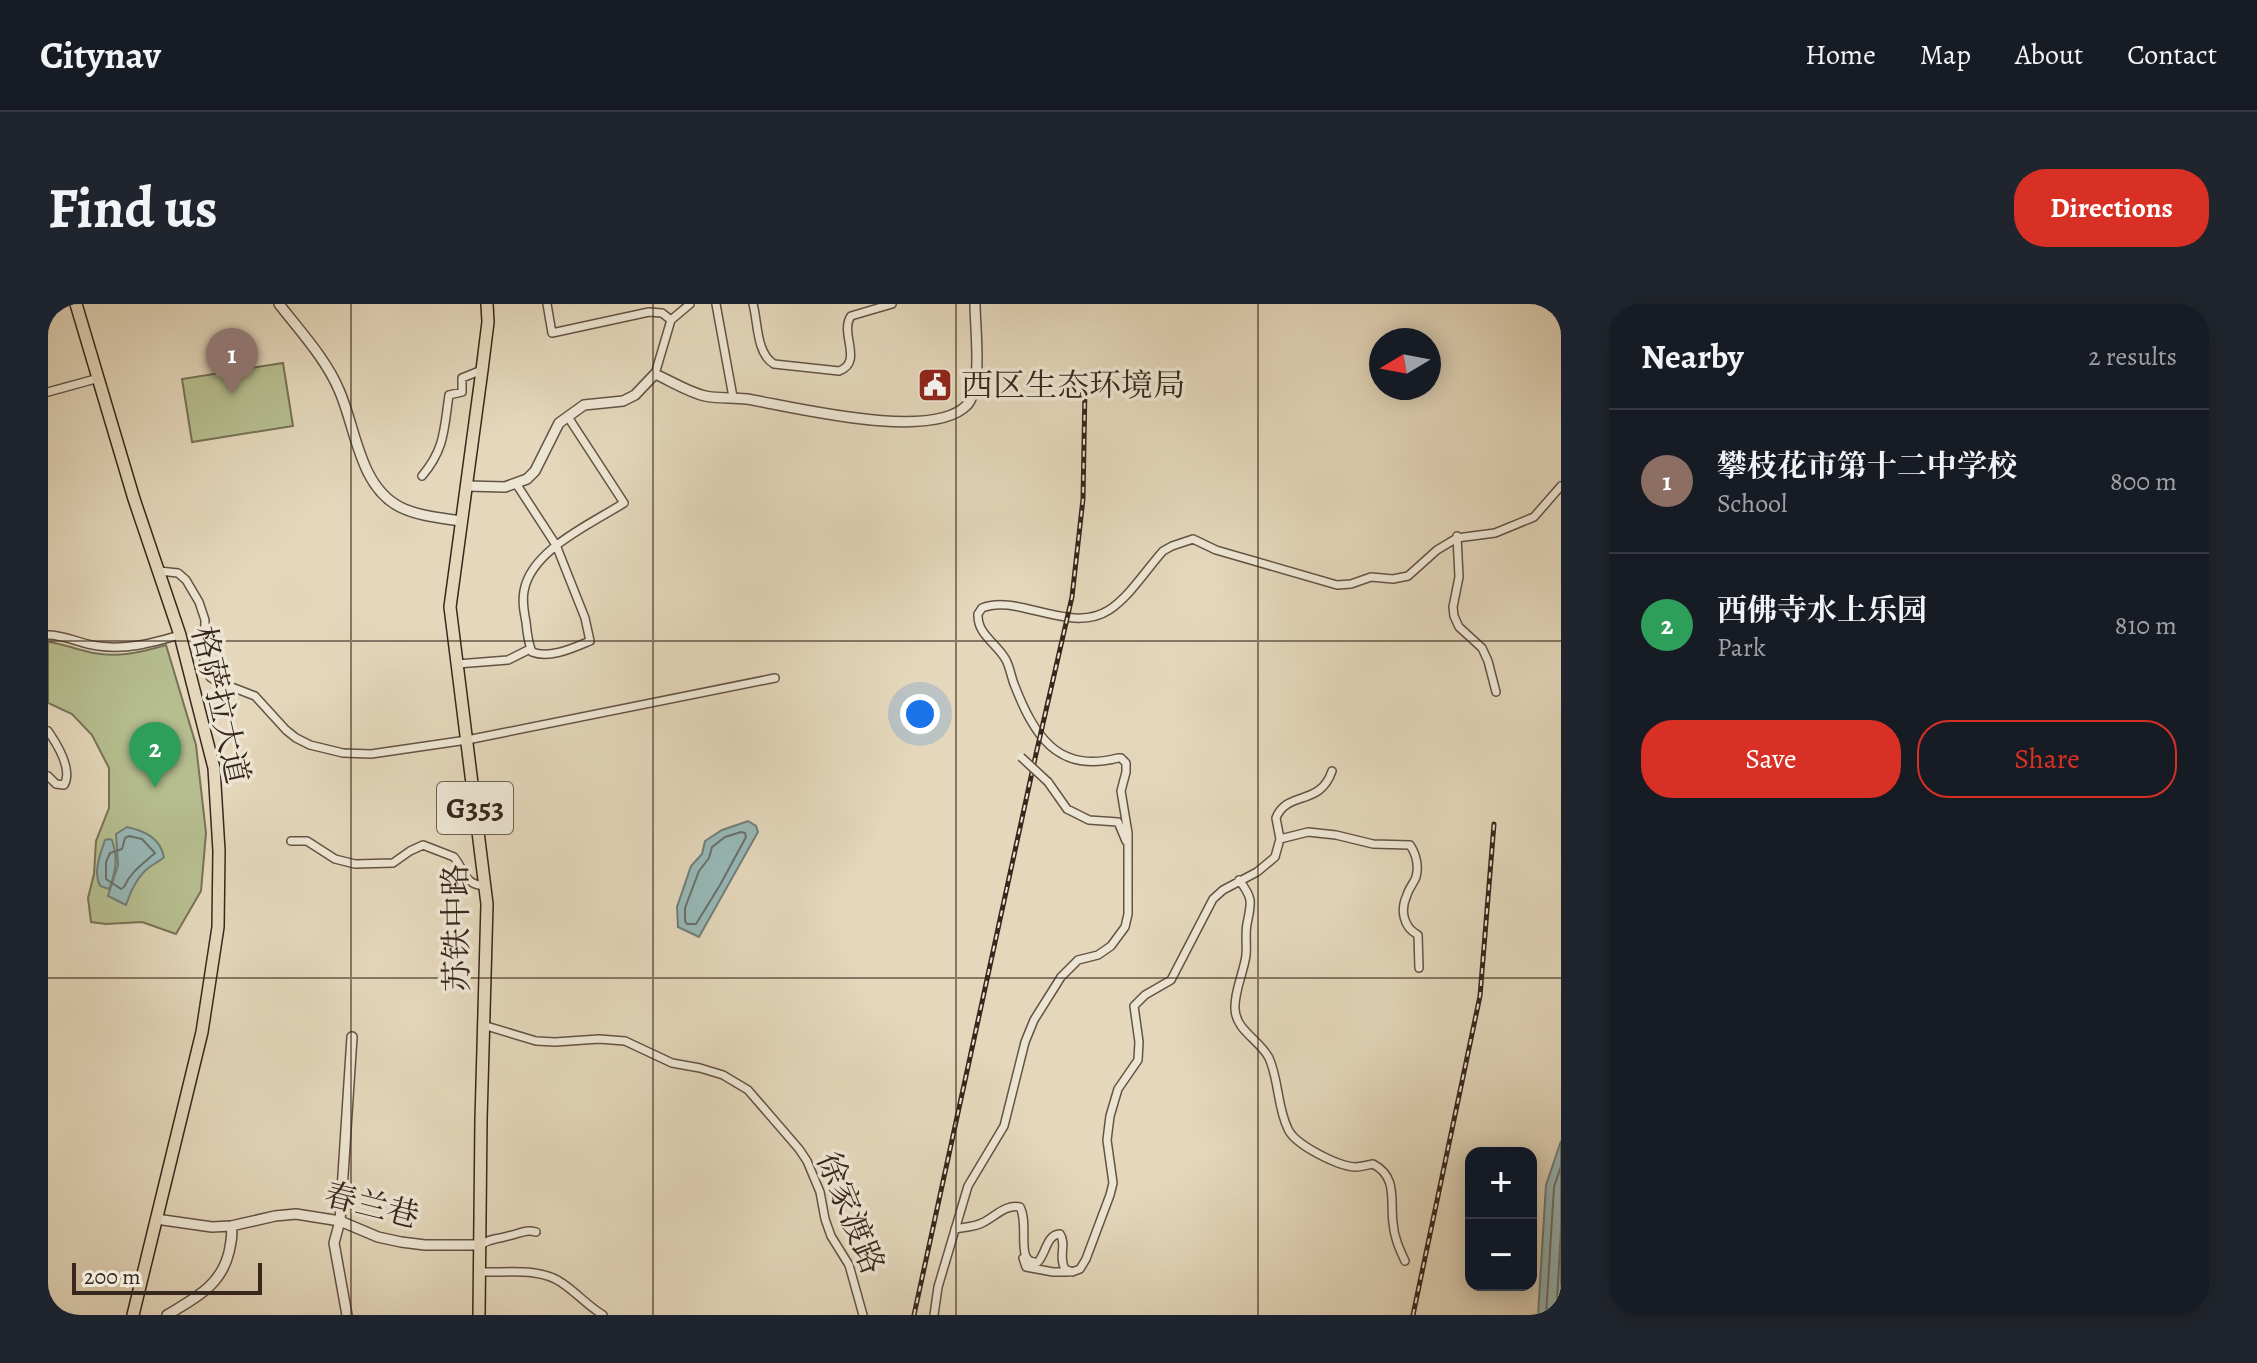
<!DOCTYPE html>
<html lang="en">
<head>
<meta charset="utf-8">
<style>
	:root { --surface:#171b24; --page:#20242c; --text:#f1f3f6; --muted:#9ea1a6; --line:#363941; --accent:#d93025 }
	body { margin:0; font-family:Alegreya,"Noto Serif SC",serif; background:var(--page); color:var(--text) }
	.controls { position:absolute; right:24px; bottom:24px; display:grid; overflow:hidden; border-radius:16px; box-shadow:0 4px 20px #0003 }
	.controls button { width:72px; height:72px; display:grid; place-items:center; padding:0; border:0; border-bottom:2px solid var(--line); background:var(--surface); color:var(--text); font:40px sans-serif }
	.compass { position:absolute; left:1321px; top:24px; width:72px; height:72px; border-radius:50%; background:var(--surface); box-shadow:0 4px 20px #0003; rotate:260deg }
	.scale { position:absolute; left:24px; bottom:20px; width:190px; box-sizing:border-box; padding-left:8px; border:4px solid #38271c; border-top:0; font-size:22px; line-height:28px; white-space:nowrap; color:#38271c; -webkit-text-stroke:6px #ede5d3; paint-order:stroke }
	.you { position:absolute; left:872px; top:410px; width:28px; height:28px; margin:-20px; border:6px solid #fff; border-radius:50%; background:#1a73e8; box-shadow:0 0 0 12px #1a73e833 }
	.badge { display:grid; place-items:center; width:52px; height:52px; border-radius:50%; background:var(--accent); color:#fff; font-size:26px; font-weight:700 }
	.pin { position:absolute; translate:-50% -66px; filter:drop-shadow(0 2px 4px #0008) }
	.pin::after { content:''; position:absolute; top:42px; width:28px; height:24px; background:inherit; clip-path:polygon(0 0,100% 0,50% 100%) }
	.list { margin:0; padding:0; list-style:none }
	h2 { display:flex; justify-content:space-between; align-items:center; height:104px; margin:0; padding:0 32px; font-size:34px }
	h2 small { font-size:26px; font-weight:400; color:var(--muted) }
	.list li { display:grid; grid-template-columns:52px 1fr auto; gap:24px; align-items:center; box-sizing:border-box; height:144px; padding:0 32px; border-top:2px solid var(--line) }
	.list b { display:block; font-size:30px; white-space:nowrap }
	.list p { margin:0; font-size:26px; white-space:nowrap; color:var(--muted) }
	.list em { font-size:26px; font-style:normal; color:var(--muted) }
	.actions { display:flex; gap:16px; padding:24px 32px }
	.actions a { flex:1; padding:18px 0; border:2px solid var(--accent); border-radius:32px; text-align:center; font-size:28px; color:var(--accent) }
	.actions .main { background:var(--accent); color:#fff }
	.map { position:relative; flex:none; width:1513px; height:1011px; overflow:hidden; border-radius:32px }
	header { display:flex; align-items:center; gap:48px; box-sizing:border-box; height:112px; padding:0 40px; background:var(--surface); border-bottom:2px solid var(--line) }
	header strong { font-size:38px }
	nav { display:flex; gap:44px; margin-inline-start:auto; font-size:28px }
	.intro { display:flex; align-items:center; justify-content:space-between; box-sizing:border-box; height:192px; padding:0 48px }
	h1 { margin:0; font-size:56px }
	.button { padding:20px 36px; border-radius:32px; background:var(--accent); color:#fff; font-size:28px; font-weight:700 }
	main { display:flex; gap:48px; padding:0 48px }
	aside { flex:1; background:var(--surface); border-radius:32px; box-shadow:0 4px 20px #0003 }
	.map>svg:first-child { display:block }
	.green { fill:#b6be8f; stroke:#777256; stroke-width:2 }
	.water { fill:#97b8b7; stroke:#717e79; stroke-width:2 }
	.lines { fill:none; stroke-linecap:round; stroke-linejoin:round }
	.shore { stroke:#68706a; stroke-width:2 }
	.minor-casing { stroke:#635344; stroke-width:10 }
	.tertiary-casing { stroke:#635344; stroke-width:12 }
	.primary-casing { stroke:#38271c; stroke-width:14 }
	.trunk-casing { stroke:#38271c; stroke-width:14 }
	.minor { stroke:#ede5d3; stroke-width:7 }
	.tertiary { stroke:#ede5d3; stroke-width:9 }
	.primary { stroke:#e4d7bb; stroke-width:11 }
	.trunk { stroke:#e4d7bb; stroke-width:11 }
	.rail-casing { stroke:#38271c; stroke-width:5 }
	.rail { stroke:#ede5d3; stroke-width:2; stroke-dasharray:6; stroke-linecap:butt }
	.minor-bridge-casing { stroke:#635344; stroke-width:10; stroke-linecap:butt }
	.minor-bridge { stroke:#ede5d3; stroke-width:7 }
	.grid { fill:none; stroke:#38271c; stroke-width:2; stroke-opacity:0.55 }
	.labels { text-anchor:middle; stroke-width:7; stroke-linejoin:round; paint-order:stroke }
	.shield { fill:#ede5d3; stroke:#6e6053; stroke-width:2 }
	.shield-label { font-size:30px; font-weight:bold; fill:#38271c }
	.poi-label { font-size:32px; fill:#38271c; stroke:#ede5d3; text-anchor:start }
	.street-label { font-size:32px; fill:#38271c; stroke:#ede5d3 }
</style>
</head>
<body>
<header>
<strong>Citynav</strong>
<nav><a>Home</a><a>Map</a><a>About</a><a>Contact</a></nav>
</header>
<div class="intro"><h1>Find us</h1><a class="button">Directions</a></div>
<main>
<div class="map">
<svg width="1513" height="1011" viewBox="0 0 1513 1011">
	<rect width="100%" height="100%" fill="#e4d7bb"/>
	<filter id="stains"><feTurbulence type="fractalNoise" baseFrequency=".0025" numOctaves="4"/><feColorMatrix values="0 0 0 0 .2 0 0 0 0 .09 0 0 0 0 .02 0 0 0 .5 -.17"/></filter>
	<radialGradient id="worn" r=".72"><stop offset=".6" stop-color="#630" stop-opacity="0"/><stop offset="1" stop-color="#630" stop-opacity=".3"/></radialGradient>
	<path class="green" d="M235 59 245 122 144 138 134 75Z
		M0 338C13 339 24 344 37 347 66 355 91 349 118 341L148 441 158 529 153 587 128 630 94 618 58 620 43 618 40 594 46 570 48 537 61 504V464L44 431 24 410 0 399Z"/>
	<path class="water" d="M700 517 708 522 710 528 651 633 630 623 629 603 643 562 654 550 657 537 674 526Z
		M79 523C97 527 112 534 116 553 111 558 105 560 99 565 88 575 83 587 78 601L60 592 70 561 68 530Z
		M61 535 64 536C70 554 68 568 61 585L52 582C45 568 52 551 57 536Z
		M1513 837V1011H1490L1498 881Z"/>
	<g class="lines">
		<path class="shore" d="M693 528 697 529 698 533 672 581 648 620H639L637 617V604L651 567 661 554 664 543 677 533Z
			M81 532 94 535 107 549C95 560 83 567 76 583L73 585 58 575V558L62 549 74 545 77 534Z
			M1498 1011 1506 883 1513 862
			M1508 1011 1513 927"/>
		<g class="minor-casing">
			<path id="minor" d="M499 0 504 29 601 8 614 9 623 16
				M668 0 685 93
				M705 0C710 18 708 49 726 60L791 67C816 58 791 29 803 12L844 0
				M607 70 623 16 642 0
				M0 88 51 74
				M374 172C397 145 396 125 401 91L414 88V74L434 66
				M469 181 508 241 537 314 542 337C525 344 502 355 484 348 480 339 479 328 478 318 476 308 474 298 476 287 483 246 543 220 576 199L520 113
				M1409 232 1411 273 1405 303 1406 312 1411 323 1434 344 1440 357 1448 388
				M111 267 130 269 138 276 151 298 157 316 156 357 162 373 168 377 207 392 238 426 248 434 262 441 295 449 323 450 419 436 727 374
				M0 331C17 331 33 340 50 342 79 346 104 339 132 331
				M409 360 460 356 482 345
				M0 427C9 440 25 466 16 481L8 480 0 472
				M1000 478 1019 505 1041 516 1070 518 1078 537
				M1232 535 1260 528 1288 531 1325 540 1362 541C1368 550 1371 562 1368 573 1366 579 1361 584 1359 591 1352 606 1355 623 1370 631L1371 664
				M243 537H259L287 555 307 560 345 559 362 547 375 541 406 553C418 568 415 580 437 582
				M1191 576C1206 595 1203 599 1199 620 1197 630 1199 641 1198 651 1196 668 1186 687 1187 705 1188 727 1212 736 1221 754 1231 776 1229 803 1240 825 1247 841 1290 862 1307 863 1313 863 1319 861 1325 860 1350 873 1342 896 1345 919 1346 933 1351 944 1357 957
				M435 721 488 737 507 738 551 735 577 737 624 759 652 764 675 771 700 786 751 845 759 857 772 888 777 915 783 932 801 961 815 1011
				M907 925C916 923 926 923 934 919 947 913 957 900 972 903 982 922 966 961 990 958 998 949 999 930 1012 930 1019 940 1010 953 1017 965L1024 968 1032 965 1038 955 1062 891 1065 879 1059 836 1062 812 1070 785 1090 756 1091 738 1086 702 1097 691 1123 676 1165 595 1175 586 1209 568 1227 553 1232 535 1228 514C1239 486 1272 503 1284 467
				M432 941C445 933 447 936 460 932 472 930 476 925 488 928
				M975 954 978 963 1005 968H1020
				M432 968C458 969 492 963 514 979 529 989 540 1002 555 1011
				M886 1011 890 983 920 882 956 822 977 738 986 716 1013 673 1030 656 1050 651 1063 642 1077 623 1080 610V529L1073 487 1078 468V459L1073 454H1070C1009 470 986 431 966 380 963 372 962 364 958 356 949 339 929 331 930 310L934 304C969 289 1022 331 1061 306 1082 292 1098 266 1115 247L1124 242 1145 235 1168 246 1289 281 1303 280 1323 273 1345 275 1360 272 1389 246 1409 234 1447 229 1486 213 1513 182"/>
		</g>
		<g class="tertiary-casing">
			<path id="tertiary" d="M231 0C252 27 278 55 291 86 308 124 311 182 352 203 370 212 393 214 412 217
				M419 182 457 183 479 175 487 167 511 119 536 101 575 97 587 91 607 70C623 77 640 88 657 92 671 95 685 93 699 95 746 103 884 138 919 101 935 83 927 25 927 0
				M108 915 164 923 183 922 227 912 248 910 292 917 330 933 353 938 377 941H432
				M119 1011C147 994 173 982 181 948 183 938 185 931 183 922
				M299 1011 286 939 292 917 304 733"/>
		</g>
		<g class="primary-casing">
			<path id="primary" d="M28 0 86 195 132 331 166 464 171 547 170 623 154 728 85 1011"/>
		</g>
		<g class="trunk-casing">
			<path id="trunk" d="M431 1011 433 816 439 600 402 303 434 66 440 18 439 0"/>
		</g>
		<use href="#minor" class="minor"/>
		<use href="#tertiary" class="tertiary"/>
		<use href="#primary" class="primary"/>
		<use href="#trunk" class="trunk"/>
		<g class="rail-casing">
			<path id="rail" d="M866 1011 988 450 1024 293 1035 195 1037 83
				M1365 1011 1432 692 1446 520"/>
		</g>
		<use href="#rail" class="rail"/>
		<g class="minor-bridge-casing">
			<path id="minor-bridge" d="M973 453 1000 478"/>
		</g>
		<use href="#minor-bridge" class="minor-bridge"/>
	</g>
	<path class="grid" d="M303 0V1011M605 0V1011M908 0V1011M1210 0V1011M0 337H1513M0 674H1513"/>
	<defs>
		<g id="civic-square" transform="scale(1.8)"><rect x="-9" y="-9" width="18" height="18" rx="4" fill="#8f2418" stroke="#ede5d3"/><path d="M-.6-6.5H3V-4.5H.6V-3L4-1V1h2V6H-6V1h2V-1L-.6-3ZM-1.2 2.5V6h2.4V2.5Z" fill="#fff"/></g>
	</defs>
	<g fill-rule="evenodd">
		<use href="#civic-square" x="887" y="81"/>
	</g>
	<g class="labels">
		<rect class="shield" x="389" y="478" width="76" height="52" rx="6"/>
		<g class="shield-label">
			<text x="427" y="514">G353</text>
		</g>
		<g class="poi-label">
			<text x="913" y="92">西区生态环境局</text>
		</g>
		<g class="street-label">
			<text transform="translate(173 401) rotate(77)" y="11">格萨拉大道</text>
			<text transform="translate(408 624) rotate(-91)" y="11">苏铁中路</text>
			<text transform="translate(324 901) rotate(14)" y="11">春兰巷</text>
			<text transform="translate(803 909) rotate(68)" y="11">徐家渡路</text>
		</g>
	</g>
	<rect width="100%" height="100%" filter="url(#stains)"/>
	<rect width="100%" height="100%" fill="url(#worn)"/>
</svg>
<div class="controls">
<button>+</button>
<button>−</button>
</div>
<svg class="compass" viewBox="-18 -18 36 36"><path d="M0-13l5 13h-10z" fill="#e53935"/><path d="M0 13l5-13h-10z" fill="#9ea1a6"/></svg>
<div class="scale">200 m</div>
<div class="you"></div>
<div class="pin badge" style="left:184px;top:90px;background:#8d6e63">1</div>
<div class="pin badge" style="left:107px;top:484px;background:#2e9e5b">2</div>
</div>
<aside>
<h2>Nearby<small>2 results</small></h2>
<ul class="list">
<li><span class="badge" style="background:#8d6e63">1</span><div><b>攀枝花市第十二中学校</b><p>School</p></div><em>800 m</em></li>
<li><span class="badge" style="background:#2e9e5b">2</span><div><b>西佛寺水上乐园</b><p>Park</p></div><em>810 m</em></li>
</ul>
<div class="actions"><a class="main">Save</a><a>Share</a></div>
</aside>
</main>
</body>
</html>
